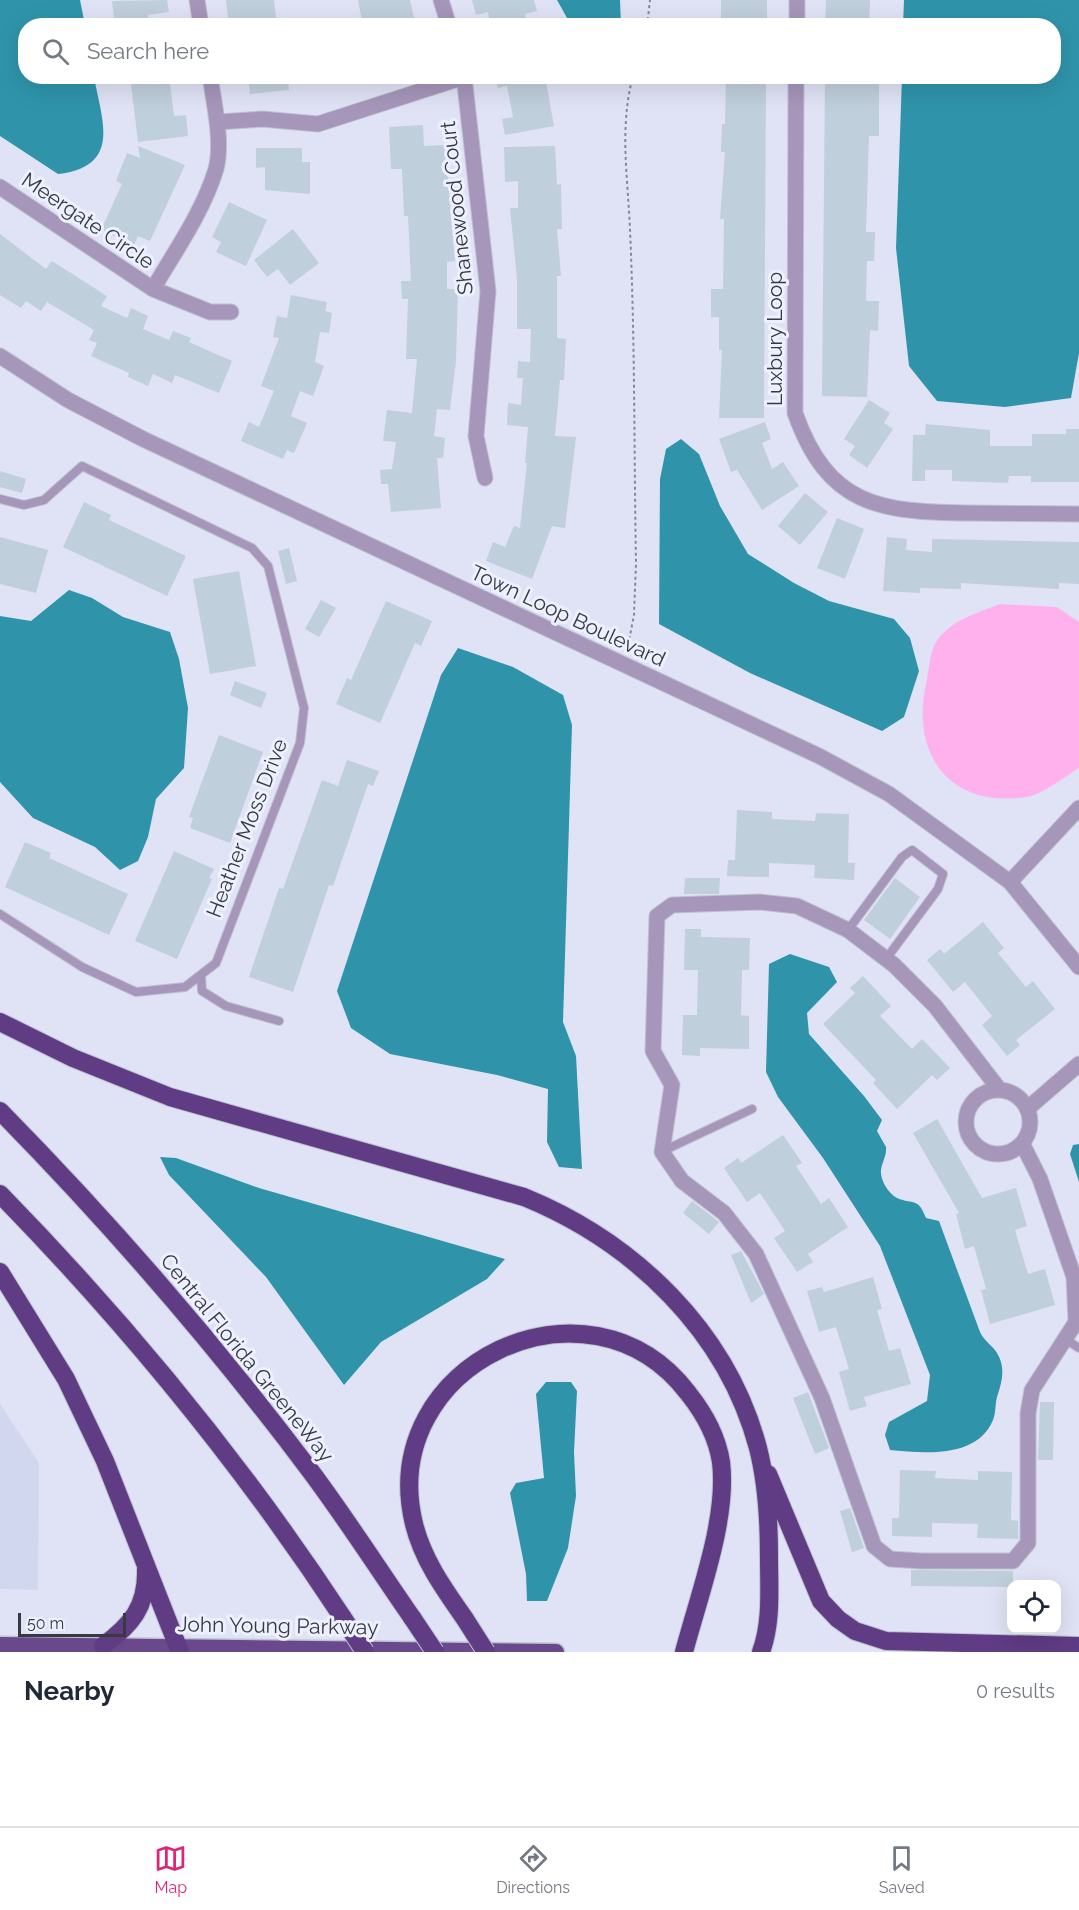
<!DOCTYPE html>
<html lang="en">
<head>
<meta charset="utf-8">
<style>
	:root { --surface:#fff; --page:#f6f6f7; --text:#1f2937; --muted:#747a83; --line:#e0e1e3; --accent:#db2777 }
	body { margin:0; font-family:Raleway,sans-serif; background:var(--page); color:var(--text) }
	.controls { position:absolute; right:18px; bottom:18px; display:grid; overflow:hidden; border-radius:12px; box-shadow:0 6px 24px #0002 }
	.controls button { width:54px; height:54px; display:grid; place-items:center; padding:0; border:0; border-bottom:2px solid var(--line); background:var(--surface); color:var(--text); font:30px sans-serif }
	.scale { position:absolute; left:18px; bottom:15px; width:108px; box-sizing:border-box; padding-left:6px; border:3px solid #383a41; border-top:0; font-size:16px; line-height:21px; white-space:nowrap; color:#383a41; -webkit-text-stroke:4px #edf1ff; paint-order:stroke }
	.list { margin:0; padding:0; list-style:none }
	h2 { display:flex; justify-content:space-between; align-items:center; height:78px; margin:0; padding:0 24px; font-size:26px }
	h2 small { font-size:20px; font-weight:400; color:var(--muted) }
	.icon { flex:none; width:33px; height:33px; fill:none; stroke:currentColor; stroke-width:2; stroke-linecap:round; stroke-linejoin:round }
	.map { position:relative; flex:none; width:1079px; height:1652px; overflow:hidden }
	.search { position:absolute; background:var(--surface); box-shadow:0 6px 24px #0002; left:18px; right:18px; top:18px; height:66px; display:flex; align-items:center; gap:15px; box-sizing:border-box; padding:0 21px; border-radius:24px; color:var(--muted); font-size:22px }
	.sheet { height:174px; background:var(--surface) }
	nav { display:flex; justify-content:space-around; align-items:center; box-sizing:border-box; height:84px; border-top:2px solid var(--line); background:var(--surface); font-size:16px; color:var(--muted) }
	nav a { display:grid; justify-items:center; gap:3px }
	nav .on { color:var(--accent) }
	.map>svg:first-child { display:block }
	.built { fill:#d1d7ee }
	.green { fill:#ffb1ed }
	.water { fill:#2f94aa }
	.building { fill:#c0cfdc }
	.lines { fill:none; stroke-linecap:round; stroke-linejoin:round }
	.service-casing { stroke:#bec1d1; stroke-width:10 }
	.minor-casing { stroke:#bec1d1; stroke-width:17 }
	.tertiary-casing { stroke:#bec1d1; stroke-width:17 }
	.trunk-casing { stroke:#bec1d1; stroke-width:19 }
	.motorway-casing { stroke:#bec1d1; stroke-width:20 }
	.path { stroke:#858894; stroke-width:2; stroke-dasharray:3 3; stroke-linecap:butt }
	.service { stroke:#a696ba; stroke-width:8 }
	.minor { stroke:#a696ba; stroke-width:15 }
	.tertiary { stroke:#a696ba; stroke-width:15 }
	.trunk { stroke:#69488c; stroke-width:16 }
	.motorway { stroke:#603c84; stroke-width:18 }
	.motorway-bridge-casing { stroke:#bec1d1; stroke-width:20; stroke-linecap:butt }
	.motorway-bridge { stroke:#603c84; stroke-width:18 }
	.labels { text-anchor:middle; stroke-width:6; stroke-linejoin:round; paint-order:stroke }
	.street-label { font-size:21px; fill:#383a41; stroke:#edf1ff }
</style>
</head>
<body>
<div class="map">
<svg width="1079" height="1652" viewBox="0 0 1079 1652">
	<rect width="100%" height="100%" fill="#dfe3f5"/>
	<path class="built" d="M0 1404 39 1463 38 1590 0 1589Z"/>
	<path class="green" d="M1000 604 1057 607 1079 622V768C1066 776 1041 795 1027 797 948 809 909 753 927 679 929 669 930 653 935 644 948 621 977 613 1000 604Z"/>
	<path class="water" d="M0 0H80L85 25 26 26V76L94 77C102 121 122 166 58 174L0 136Z
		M557 0H620L621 25H571Z
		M904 0H1079V353L1071 398 1005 407 937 401 909 366 896 248 902 77 1054 76V26L903 25Z
		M681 439 699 454 720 506 748 554 794 583 829 601 894 619 910 638 919 671 904 717 882 731 750 673 659 624 660 479 666 449Z
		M69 590 92 598 123 617 170 632 179 659 188 708 184 768 156 799 148 837 138 861 120 870 95 847 33 818 0 782V616L31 621Z
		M458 648 513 667 563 695 572 725 563 1022 576 1056 582 1169 559 1167 547 1142 548 1089 497 1075 390 1054 351 1028 337 991 441 675Z
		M790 954 829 967 837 982 807 1013 809 1034 864 1096 882 1120 877 1131 886 1147C887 1155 882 1162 881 1170 880 1180 888 1193 897 1198 914 1205 918 1197 926 1218L939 1221 980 1332C984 1341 993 1346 997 1353 1006 1368 1002 1382 997 1397 995 1404 996 1413 993 1420 977 1459 924 1453 890 1450L885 1435 889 1422 927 1401 930 1375 880 1246 823 1158 778 1097 766 1072 769 964Z
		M1079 1144V1182L1070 1154 1073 1145Z
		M160 1157 176 1158 259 1188 505 1259 487 1279 381 1342 344 1385 266 1277 169 1175Z
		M546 1382H571L577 1391 574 1452 576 1496 568 1548 547 1601H527L526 1574 510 1493 516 1483 544 1478 536 1394Z"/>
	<path class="building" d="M167 0 169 12 148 15 149 26H115L112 1Z
		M226 0H274L277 26H229Z
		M358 0H410L416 26H363Z
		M472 0H534L537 11 525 14 528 26H491L488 12 476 15Z
		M721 0H767V22L721 21Z
		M826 0H870L869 26H825Z
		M130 76H169L174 116 186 115 188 136 138 142Z
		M248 76H288L289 90 250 94Z
		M495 76H545L554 126 505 135 502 119 513 117 507 86 498 88Z
		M726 76H766L764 418H719L722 350H719V317H711V289H723L724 219H720L725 152H721L722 124H725Z
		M825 76H879V136H869L866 232H875L874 261H867L866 301H879L878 331 870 330 867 397 822 396Z
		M423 125 424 146 445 145 455 261 447 262V289H458L456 361 450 410 437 409 434 436 445 438 443 458H437L441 508 391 512 388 484H381L380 470 392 469 396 442 383 441 387 410 412 413 417 359H406L408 299H402L401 281H411L408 216H404L402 169H391L389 127Z
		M138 146 185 165 150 241 138 236 134 245 101 230 122 184 116 181 127 153 140 158Z
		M555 146 557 185 561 184 562 229H557L561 276H557V338L566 339 564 380H560L555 436 576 437 565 528 552 526 532 579 486 561 493 542 505 547 514 526 520 528 527 463H525L528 427 507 425 508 403 521 405 523 378H517L518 361 530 362 531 329H517V279L510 208H518V181L505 182 504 147Z
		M256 148H302V162H310V194L265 190V167L256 168Z
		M229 202 267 220 246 266 216 252 221 242 212 237Z
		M293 229 319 263 290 285 278 269 267 277 254 260Z
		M0 234 46 269 52 261 107 296 101 306 127 318 131 308 148 316 143 329 169 340 173 331 191 338 189 342 232 361 219 393 175 375 172 383 153 374 148 386 128 377 129 373 91 356 97 343 89 340 94 330 47 302 41 311 26 301 21 308 0 295Z
		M291 295 327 302 325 311 332 313 329 333 320 332 315 362 324 366 313 396 300 391 291 416 307 423 294 453 287 450 283 459 241 441 249 422 259 427 274 391 261 386 279 338 273 337 277 316 287 318Z
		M869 400 890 413 884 423 893 429 867 468 849 455 855 446 844 439Z
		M765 422 771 439 762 443 772 469 783 462 799 486 762 510 737 470 731 472 719 439Z
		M926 424 990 430V446H1032V434H1066V429H1079V482H1031V476H1009L1008 483 952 481V470H925V481H912L913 435H925Z
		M0 471 26 479 22 493 0 487Z
		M805 493 828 512 800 545 778 526Z
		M84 502 111 515 109 520 186 556 167 596 63 547Z
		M837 518 864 529 845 579 817 568Z
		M0 537 48 550 36 593 0 584Z
		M887 537 907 539 906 550 932 552V539L1079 542V584L1059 583V589L961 583V589L920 588V593L883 591Z
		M289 548 297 581 286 584 278 551Z
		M239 571 256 666 210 674 193 579Z
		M321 600 336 608 319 637 305 629Z
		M386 601 432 621 421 646 415 643 380 723 336 704 347 678 351 680Z
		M235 681 267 693 261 708 230 695Z
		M219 735 263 752 230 843 190 828 193 818 189 817Z
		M347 760 379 771 373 786 368 784 333 886 329 885 293 992 249 977 279 888 283 889 322 780 338 786Z
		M737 810 772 812V819L815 821 816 813 849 814 848 863H855L854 880 814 878 815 865 769 863V877L727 876 728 860H735Z
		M25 842 51 853 49 858 128 894 109 935 5 887Z
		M174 851 214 869 209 878 212 879 177 959 135 941Z
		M685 878H720L719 894H684Z
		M895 878 920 897 890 939 864 920Z
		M983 922 1004 948 998 953 1026 987 1033 981 1055 1009 1016 1040 1020 1045 1007 1056 982 1025 992 1016 965 982 953 992 927 960 940 949 944 954Z
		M685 929H701V937L750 938 749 970H742L741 1015 749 1016V1049L700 1048V1056L682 1055 683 1015H697L698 970H684Z
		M863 976 891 1006 880 1016 912 1049 922 1039 950 1068 937 1080 932 1075 897 1109 873 1083 876 1080 823 1024 855 993 850 988Z
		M937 1119 982 1198 1016 1188 1027 1226 1015 1230 1028 1274 1045 1269 1055 1305 990 1324 981 1290 986 1289 974 1246 965 1249 956 1214 959 1213 913 1133Z
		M783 1135 802 1163 796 1166 821 1204 829 1198 848 1227 808 1254 813 1262 797 1272 774 1238 785 1231 760 1193 747 1202 724 1168 738 1158 741 1163Z
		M692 1201 719 1222 709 1234 683 1213Z
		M741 1251 764 1294 751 1303 731 1255Z
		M873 1277 882 1309 877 1310 889 1351 900 1348 911 1384 864 1397 867 1406 850 1411 839 1372 849 1369 836 1327 819 1332 807 1291 822 1287 824 1292Z
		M808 1392 829 1448 815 1454 793 1398Z
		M1040 1402H1054L1053 1460H1038Z
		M900 1470 936 1471 935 1478 978 1480V1471L1012 1472 1011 1520 1018 1521V1539L977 1538 978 1524 932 1523V1537L892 1536V1518H899Z
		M850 1508 864 1548 852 1552 840 1511Z
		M911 1570 1013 1571V1584L1011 1587 911 1586Z"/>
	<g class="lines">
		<g class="service-casing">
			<path id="service" d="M0 499 24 505 44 500 82 466 252 548 268 566 304 708 300 743 216 963 185 987 136 992 82 967 0 914
				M848 930 902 857 912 850 943 874 938 889 886 959
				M201 975 202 991 226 1006 279 1021
				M663 1151 752 1109
				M1065 1339 1079 1348"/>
		</g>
		<g class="minor-casing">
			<path id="minor" d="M197 0 201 26
				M441 0 449 26
				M797 26V0
				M464 76 488 291 476 436 485 478
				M796 76 795 413C828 506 879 512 968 513 1005 513 1042 514 1079 514
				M218 122 262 119 318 124 464 77
				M0 187 153 289 210 312H231
				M153 289C175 251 203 212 216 169 223 142 214 104 210 76
				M1010 882 1079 808
				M999 1089 935 1006 894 965 848 930 797 906 760 902 672 905 657 916 653 1051 672 1085 662 1152 682 1181 724 1213 756 1254 822 1398 874 1546 890 1559 922 1561H1013L1028 1543V1413L1032 1390 1076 1322 1074 1277 1040 1179 1022 1143
				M966 1122a32 32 0 1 1 64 0a32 32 0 1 1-64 0Z
				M1027 1109 1079 1064"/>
		</g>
		<g class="tertiary-casing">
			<path id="tertiary" d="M0 356 68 400 143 439 819 756 889 794 1010 882 1079 967"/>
		</g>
		<g class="trunk-casing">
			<path id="trunk" d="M0 1645 556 1652"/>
		</g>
		<g class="motorway-casing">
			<path id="motorway" d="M0 1022 73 1058 170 1097 524 1197C634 1242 727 1331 758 1448 767 1483 769 1522 769 1557 769 1589 772 1622 761 1652
				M0 1111C112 1225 216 1345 312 1473 347 1520 379 1570 413 1619
				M0 1194C126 1323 244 1467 343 1618
				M0 1272 66 1379 105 1461 180 1652
				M768 1474 821 1601 838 1619 855 1631 886 1641 1079 1646
				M465 1619C444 1589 423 1560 414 1524 375 1364 589 1263 688 1393 704 1413 717 1436 721 1462 728 1519 699 1595 684 1652
				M103 1646C131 1625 147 1607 146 1570"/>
		</g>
		<path class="path" d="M647 26 650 0
			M627 651 634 615 636 563C634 452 635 341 630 230 628 178 619 128 633 76"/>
		<use href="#service" class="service"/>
		<use href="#minor" class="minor"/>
		<use href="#tertiary" class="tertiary"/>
		<use href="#trunk" class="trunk"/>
		<use href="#motorway" class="motorway"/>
		<g class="motorway-bridge-casing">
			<path id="motorway-bridge" d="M343 1618 365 1652
				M413 1619 435 1652
				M465 1619 486 1652"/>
		</g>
		<use href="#motorway-bridge" class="motorway-bridge"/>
	</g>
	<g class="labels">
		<g class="street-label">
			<text transform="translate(457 208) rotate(-96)" y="7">Shanewood Court</text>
			<text transform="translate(88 221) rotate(34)" y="7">Meergate Circle</text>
			<text transform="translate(775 339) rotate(-90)" y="7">Luxbury Loop</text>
			<text transform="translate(568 616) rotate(25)" y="7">Town Loop Boulevard</text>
			<text transform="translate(247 828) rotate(-69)" y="7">Heather Moss Drive</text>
			<text transform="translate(247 1358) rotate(51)" y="7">Central Florida GreeneWay</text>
			<text transform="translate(278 1626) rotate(1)" y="7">John Young Parkway</text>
		</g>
	</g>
</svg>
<div class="controls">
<button><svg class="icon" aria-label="locate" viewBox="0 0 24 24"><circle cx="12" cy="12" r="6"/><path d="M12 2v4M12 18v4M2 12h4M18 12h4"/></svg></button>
</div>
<div class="scale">50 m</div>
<div class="search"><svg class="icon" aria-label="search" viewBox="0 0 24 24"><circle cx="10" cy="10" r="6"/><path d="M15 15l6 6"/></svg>Search here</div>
</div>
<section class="sheet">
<h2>Nearby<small>0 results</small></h2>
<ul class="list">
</ul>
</section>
<nav>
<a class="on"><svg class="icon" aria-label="map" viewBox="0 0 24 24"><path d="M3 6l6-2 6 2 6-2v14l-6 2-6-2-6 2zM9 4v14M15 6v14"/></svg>Map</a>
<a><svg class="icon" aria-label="directions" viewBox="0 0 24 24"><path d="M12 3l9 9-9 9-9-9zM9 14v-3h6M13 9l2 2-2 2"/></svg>Directions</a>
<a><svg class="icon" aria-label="saved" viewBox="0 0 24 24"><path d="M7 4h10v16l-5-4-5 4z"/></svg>Saved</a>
</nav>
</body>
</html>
